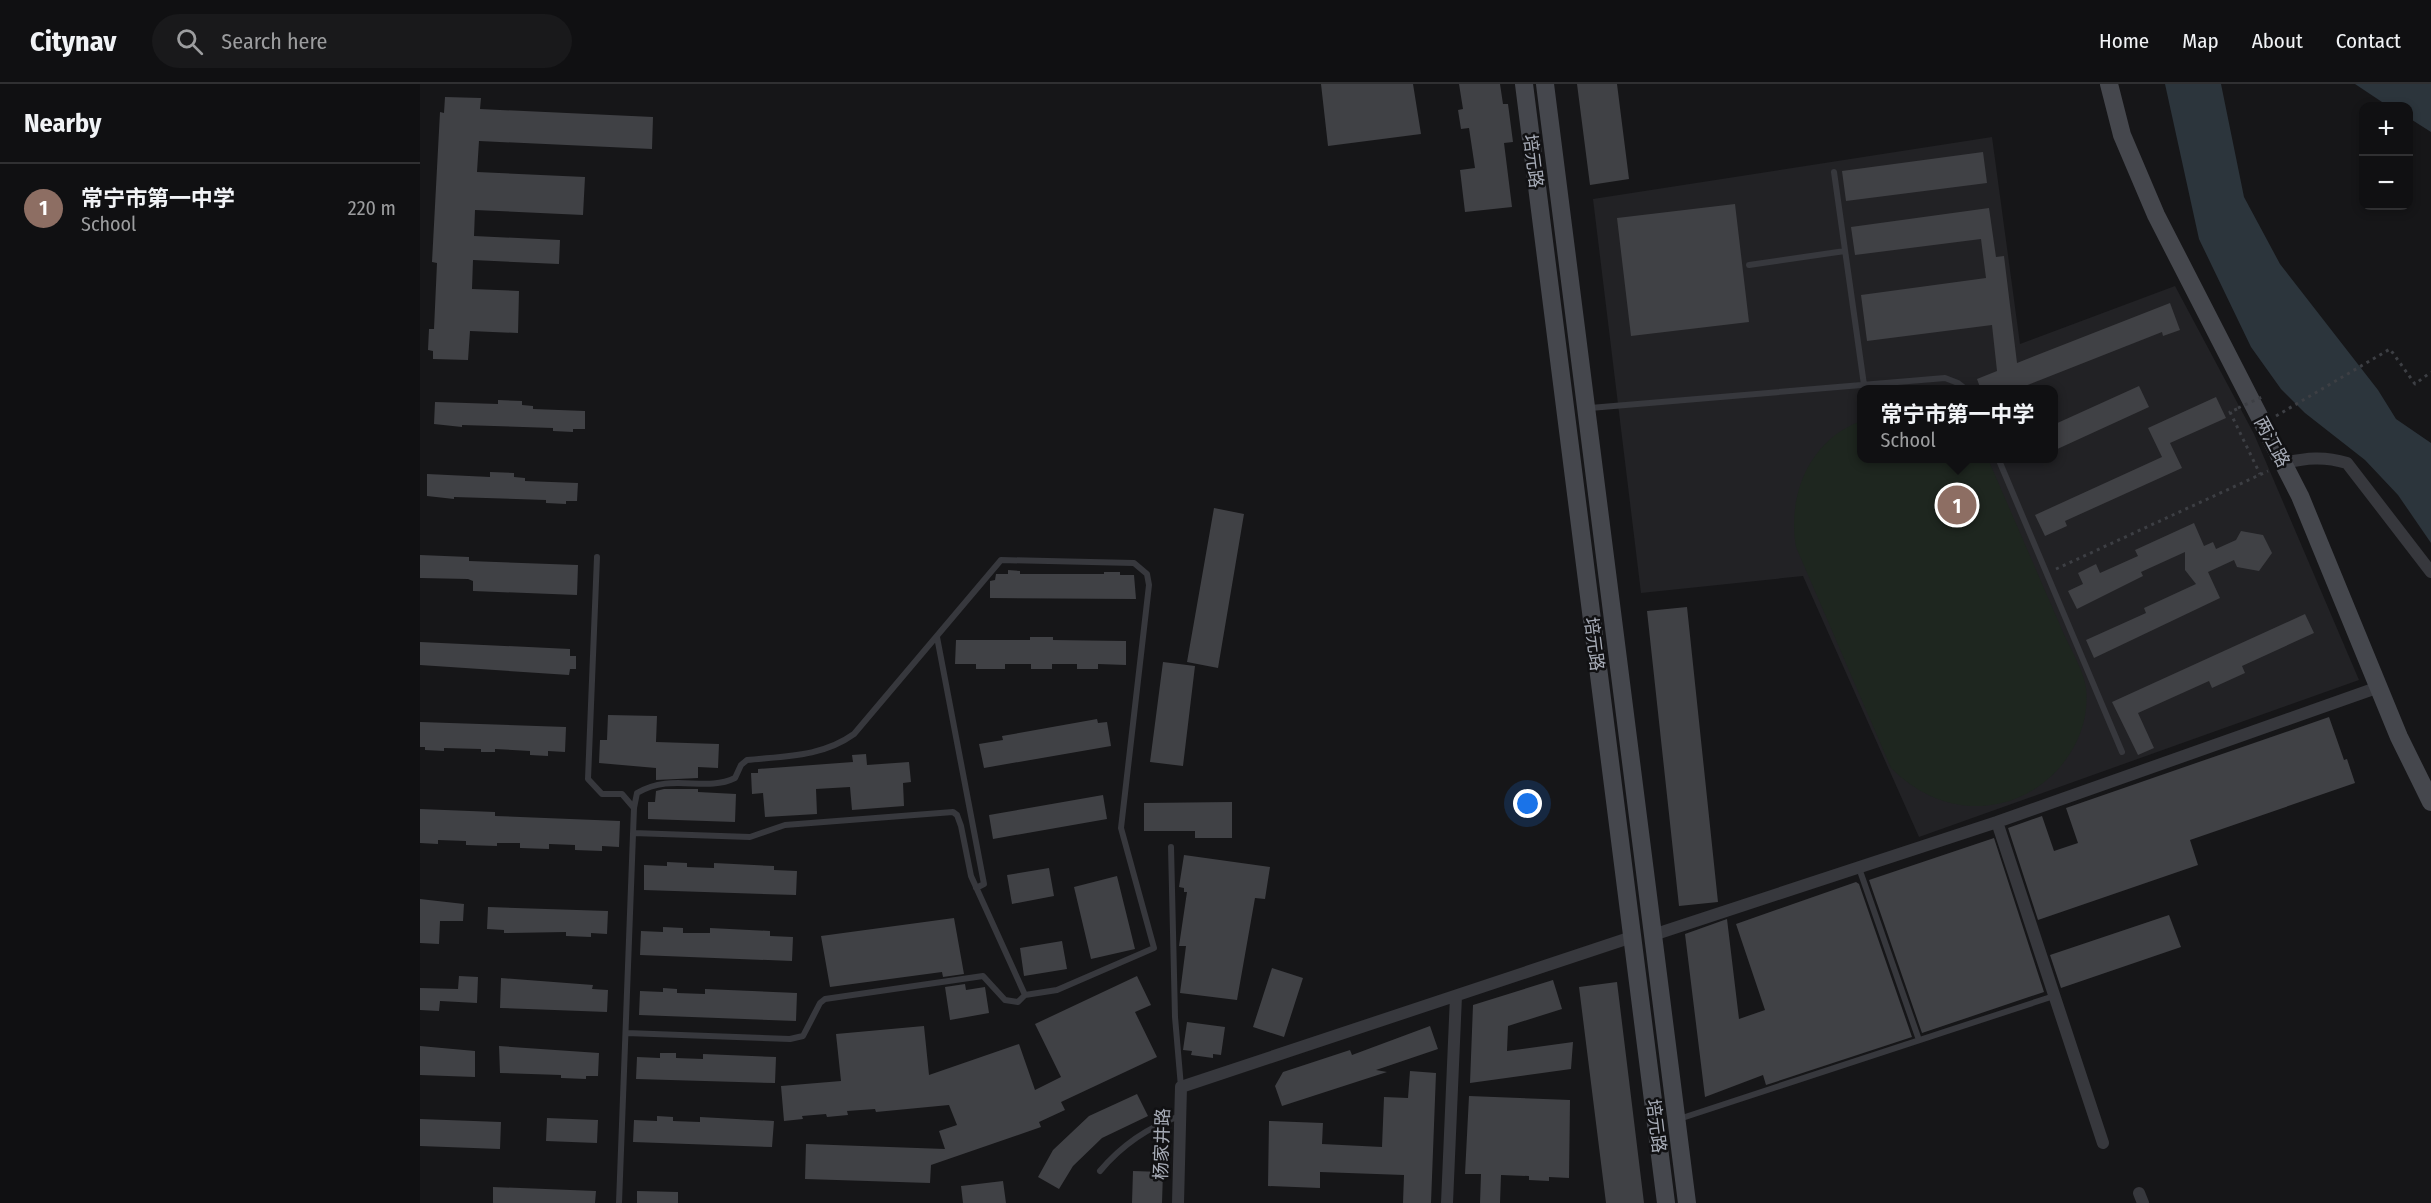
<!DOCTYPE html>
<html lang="en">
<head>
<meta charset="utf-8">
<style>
	:root { --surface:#101012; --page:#19191b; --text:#f1f3f6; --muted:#9c9d9f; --line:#303032; --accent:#d93025 }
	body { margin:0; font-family:"Fira Sans Condensed","Noto Sans SC",sans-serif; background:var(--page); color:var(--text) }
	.controls { position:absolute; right:18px; top:18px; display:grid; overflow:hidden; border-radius:12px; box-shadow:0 3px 9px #0003 }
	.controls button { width:54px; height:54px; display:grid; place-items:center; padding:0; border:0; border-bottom:2px solid var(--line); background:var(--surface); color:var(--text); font:30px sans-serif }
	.you { position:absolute; left:1108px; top:720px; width:21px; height:21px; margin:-15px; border:4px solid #fff; border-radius:50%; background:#1a73e8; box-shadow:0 0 0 9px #1a73e833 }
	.badge { display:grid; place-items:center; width:39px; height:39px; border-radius:50%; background:var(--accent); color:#fff; font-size:20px; font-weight:700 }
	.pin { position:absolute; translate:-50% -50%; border:3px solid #fff; box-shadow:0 2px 6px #0006 }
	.popup { position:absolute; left:1437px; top:301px; width:201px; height:78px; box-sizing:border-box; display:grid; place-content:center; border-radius:12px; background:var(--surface); filter:drop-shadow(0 2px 4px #0005); font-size:20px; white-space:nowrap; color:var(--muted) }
	.popup b { font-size:22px; color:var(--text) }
	.popup::after { content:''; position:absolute; left:50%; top:100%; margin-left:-12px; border:12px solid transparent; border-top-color:var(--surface) }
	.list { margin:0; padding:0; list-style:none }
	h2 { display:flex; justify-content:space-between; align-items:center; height:78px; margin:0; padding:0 24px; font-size:26px }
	h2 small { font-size:20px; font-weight:400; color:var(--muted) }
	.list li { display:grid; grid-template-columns:39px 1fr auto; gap:18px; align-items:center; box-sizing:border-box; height:90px; padding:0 24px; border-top:2px solid var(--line) }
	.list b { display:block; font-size:22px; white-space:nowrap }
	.list p { margin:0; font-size:20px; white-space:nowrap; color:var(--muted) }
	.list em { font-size:20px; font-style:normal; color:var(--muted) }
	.icon { flex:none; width:33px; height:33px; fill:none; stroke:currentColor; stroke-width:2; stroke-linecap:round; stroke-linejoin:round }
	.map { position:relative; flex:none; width:2011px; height:1119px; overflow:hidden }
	header { display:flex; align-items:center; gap:36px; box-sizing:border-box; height:84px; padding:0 30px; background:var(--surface); border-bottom:2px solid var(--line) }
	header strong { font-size:28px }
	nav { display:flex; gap:33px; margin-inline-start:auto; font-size:21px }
	.search { width:420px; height:54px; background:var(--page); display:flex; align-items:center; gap:15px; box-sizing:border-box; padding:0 21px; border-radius:33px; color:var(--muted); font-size:22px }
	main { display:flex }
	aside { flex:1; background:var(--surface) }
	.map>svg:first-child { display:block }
	.built { fill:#222225; fill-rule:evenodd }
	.green { fill:#1e261f }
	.water { fill:#2c353c }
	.building { fill:#404145 }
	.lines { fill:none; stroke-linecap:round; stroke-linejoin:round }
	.path { stroke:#3d3f44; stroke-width:3; stroke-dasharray:3 4.5; stroke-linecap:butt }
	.lane { stroke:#37383d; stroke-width:6 }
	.street { stroke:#37383d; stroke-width:12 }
	.secondary { stroke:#45474d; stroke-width:18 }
	.path-bridge { stroke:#3d3f44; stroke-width:3; stroke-dasharray:3 4.5; stroke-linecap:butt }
	.labels { text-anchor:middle; stroke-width:5; stroke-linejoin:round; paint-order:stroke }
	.street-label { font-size:18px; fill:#a8adb8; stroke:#111113 }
</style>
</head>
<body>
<header>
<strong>Citynav</strong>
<div class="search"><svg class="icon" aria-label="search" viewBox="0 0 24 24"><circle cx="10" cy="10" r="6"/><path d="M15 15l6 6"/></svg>Search here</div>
<nav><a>Home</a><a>Map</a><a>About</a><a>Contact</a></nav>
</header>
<main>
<aside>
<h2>Nearby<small></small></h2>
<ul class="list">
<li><span class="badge" style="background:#8d6e63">1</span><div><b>常宁市第一中学</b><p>School</p></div><em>220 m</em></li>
</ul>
</aside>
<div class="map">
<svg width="2011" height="1119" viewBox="0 0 2011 1119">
	<rect width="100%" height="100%" fill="#161618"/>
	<path class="built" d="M1572 53 1600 260 1755 202 1834 350 1939 596 1499 753 1383 492 1221 509 1173 115ZM1441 306H1633V374H1441Z"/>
	<path class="green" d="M1441 337V374L1568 375C1592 430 1616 486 1640 541 1647 559 1664 586 1666 604 1672 657 1632 707 1582 719 1540 729 1501 714 1471 684L1376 463C1367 412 1389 356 1441 337Z"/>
	<path class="water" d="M1745 0H1801L1824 113 1860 180 1958 306 1976 335 2011 359V459L1978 411 1945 376 1885 329 1861 305 1831 263 1779 155Z
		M1935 0H2011V48L1989 34 1988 22H1968Z"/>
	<path class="building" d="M901 0H993L1001 50 908 62Z
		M1039 0H1080L1083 20H1088L1093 58 1084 59 1092 123 1045 128 1040 86 1055 84 1049 44 1041 45 1038 26 1043 25Z
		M1157 0H1197L1209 95 1170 101Z
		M25 13 61 14 60 25 233 33 232 65 59 57 57 88 165 93 163 131 55 126 54 152 140 156 139 180 53 176 52 205 99 207 98 249 50 247 48 276 13 275V267L8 266 9 245H14L17 179 12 178 20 28 24 29Z
		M1563 68 1567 99 1426 117 1422 87Z
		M1315 120 1329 238 1211 252 1197 134Z
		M1569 124 1576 173 1584 172 1597 279 1750 219 1760 246 1743 252 1742 248 1595 306H1561L1557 295 1577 287 1572 241 1447 257 1441 211 1566 194 1561 155 1435 171 1431 143Z
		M1719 302 1729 323 1633 367V341Z
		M1796 313 1806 334 1750 359 1762 384 1645 437 1647 442 1625 452 1615 431 1742 373 1728 344Z
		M78 316 102 317V321L113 322V325L165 327V345H153V348L133 347V344L42 341V343L14 340 15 318 78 320Z
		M70 388 94 389V393L105 394V397L158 399 157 417H146V420L126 419V416L34 413V415L7 412V390L70 393Z
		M794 424 824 430 798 584 767 578Z
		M1774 439 1784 462 1793 458 1796 465 1816 456 1821 447 1843 451 1852 469 1839 487 1817 483 1814 476 1788 488 1800 514 1674 574 1666 556 1726 529 1724 524 1776 500 1765 486V468L1721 488 1723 492 1657 525 1648 507 1663 500 1658 489 1676 480 1680 489 1718 472 1715 466Z
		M0 471 49 473V477L158 481 157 511 53 507V497L48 495 0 494Z
		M588 486 600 487V490H684V488H700V491H714L716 515 570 514V497L575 496 576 490H588Z
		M1267 523 1298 818 1259 822 1227 527Z
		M1885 530 1894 549 1822 582 1825 589 1792 604 1789 597 1718 629 1734 664 1718 671 1692 618Z
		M610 553H633V556L706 557V581L678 580V585H657V580H632V585H611V580H585V585H556V580H535L536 556H610Z
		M0 558 150 565V572H156V585H150L149 591 0 581Z
		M743 578 775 582 763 682 730 678Z
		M188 631 237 632 236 658 299 660 298 684 278 683V694L236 696V684L179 679 180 656H187Z
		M1909 633 1924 676 1927 675 1935 699 1770 756 1778 781 1618 836 1588 744 1622 732 1634 767 1658 759 1646 724Z
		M677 635 678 639 687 638 691 662 564 684 559 660 583 656 582 652Z
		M0 638 146 643 145 668 128 667V672L110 671V667L75 665V668H61V665L24 664V667L5 666V663H0Z
		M446 670 447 681 489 678 491 698 483 699 484 722 432 726 430 703 396 705 397 730 345 733 343 709 332 710 331 689H338V685L433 678 432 671Z
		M244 705H278V708L316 710 315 738 228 735V718H235L236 707Z
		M683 711 687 735 573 755 569 731Z
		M812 718V754H775V747H724V719Z
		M0 725 75 728V732L200 737 199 763 182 762V767L155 766V761L129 760V765L100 764V759H77V762L46 761V757L18 756V760L0 759Z
		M1574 754 1624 908 1502 949 1449 796Z
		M764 771 850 783 845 815 835 814 817 916 760 909 766 862H759L767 808H764V804L759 803Z
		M247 778 267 779V783L294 784V779L354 782V786L377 787 376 811 224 806V781L247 782Z
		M629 784 634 812 592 820 587 791Z
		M697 792 715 865 671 875 654 803Z
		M1436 798 1439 800 1492 953 1346 1001 1343 991 1285 1013 1265 850 1307 835 1319 935 1345 926 1316 840Z
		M0 815 44 820 43 837H20L19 860 0 859Z
		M68 823 188 827 187 850 171 849V853L146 852V848L84 849V846L67 845Z
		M1749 831 1761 863 1641 904 1630 871Z
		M534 834 544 890 523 893 522 888 410 903 401 852Z
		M243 843 263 844V849H290V844L350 847V852L373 853 372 877 220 871 221 847 243 848Z
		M642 857 647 885 604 892 600 864Z
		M852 884 883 894 864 953 833 943Z
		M39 892 58 893 57 919 20 917 19 927 0 926V904L38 905Z
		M717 892 731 921 715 928 737 973 641 1018 645 1026 619 1038 621 1043 511 1081 510 1099 385 1095 386 1060 525 1065 519 1047 537 1041 529 1021 456 1028 455 1025 427 1027 428 1031 407 1033 406 1030 382 1032 383 1035 364 1037 361 1002 421 997 416 950 504 942 509 991 599 960 615 1006 641 993 615 940Z
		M81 894 173 901 172 905 188 906 187 928 80 924Z
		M1133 896 1142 925 1088 942 1087 967 1153 958 1151 985 1050 999 1053 921Z
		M1197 898 1224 1119H1186L1159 903Z
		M545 900 546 906 565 903 569 929 530 936 525 903Z
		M243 904 257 905V909L285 910V905L377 909 376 937 219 931 220 907 243 908Z
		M767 938 805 943 801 971 793 970V974L771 971 772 967 763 966Z
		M1010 942 1018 965 956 986 967 988 862 1022 855 1002 863 988 930 966 932 971Z
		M0 962 55 967V993L0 991Z
		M79 962 179 969 178 992H166V995L141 994V991L80 989Z
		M240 969H256V974L283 975V970L356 973 355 999 216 995 217 973 240 974Z
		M990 987 1016 989 1011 1119H983L984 1091 900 1088V1104L848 1102 849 1037 903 1039 902 1060 962 1063 964 1013 988 1014Z
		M717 1010 728 1032 682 1054 653 1082 639 1105 618 1093 633 1066 669 1032Z
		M1049 1012 1150 1016 1149 1094 1129 1093V1097L1109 1096V1092L1081 1091 1080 1119H1060L1061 1090H1045Z
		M237 1032 253 1033V1037L280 1038V1033L354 1037 352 1063 213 1058 214 1036 237 1037Z
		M127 1034 178 1036 177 1059 126 1057Z
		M0 1035 81 1038 80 1065 0 1062Z
		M713 1087 743 1088 742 1119H712Z
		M583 1097 586 1119H543L541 1102Z
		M73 1103 176 1107 175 1119H73Z
		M217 1107 258 1108V1119H217Z"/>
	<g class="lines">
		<path class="path" d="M1817 325 1810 328 1840 390
			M1856 332 1970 265 1995 300 2011 288
			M1636 485 1848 387"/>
		<path class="lane" d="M1414 88 1444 301
			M1329 181 1425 167
			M1170 324 1525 294 1538 299 1547 306
			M1578 374 1702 668
			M177 473 168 695 182 710H202L214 724 199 1119
			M517 553 564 800 556 804
			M214 724 217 709C253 688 284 709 315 694L321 681 327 676C365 672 402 673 434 650L581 476 714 479 727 490 729 501 701 744 734 864 637 906 605 911
			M751 763 755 933 761 1003
			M1439 784 1499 956
			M206 949 370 955 383 952 400 919 405 915 563 892 585 916 598 918 605 911 551 792 541 742 537 731 533 728 365 741 330 753 213 749
			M1259 1035 1634 912
			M680 1087C701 1062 728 1043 760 1032"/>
		<path class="street" d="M1864 379C1886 374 1904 372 1927 379L2011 488
			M1577 738 1683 1059
			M1233 851 1577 738 1959 603
			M1719 1109 1723 1119
			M758 1119 761 1003 1212 853
			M1027 1119 1036 912"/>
		<path class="secondary" d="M1104 0 1246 1119
			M1125 0 1267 1119
			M1689 0 1702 51 1736 131 1880 412 1979 653 2011 718"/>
		<path class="path-bridge" d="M1818 324 1842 313"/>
	</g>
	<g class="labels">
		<g class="street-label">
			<text transform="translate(1113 77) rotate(83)" y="6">培元路</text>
			<text transform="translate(1852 358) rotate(62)" y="6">两江路</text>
			<text transform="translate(1174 560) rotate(83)" y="6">培元路</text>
			<text transform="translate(1236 1042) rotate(83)" y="6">培元路</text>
			<text transform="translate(742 1060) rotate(-88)" y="6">杨家井路</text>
		</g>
	</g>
</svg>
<div class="controls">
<button>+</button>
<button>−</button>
</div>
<div class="you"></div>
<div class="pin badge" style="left:1537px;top:421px;background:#8d6e63">1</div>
<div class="popup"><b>常宁市第一中学</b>School</div>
</div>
</main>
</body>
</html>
